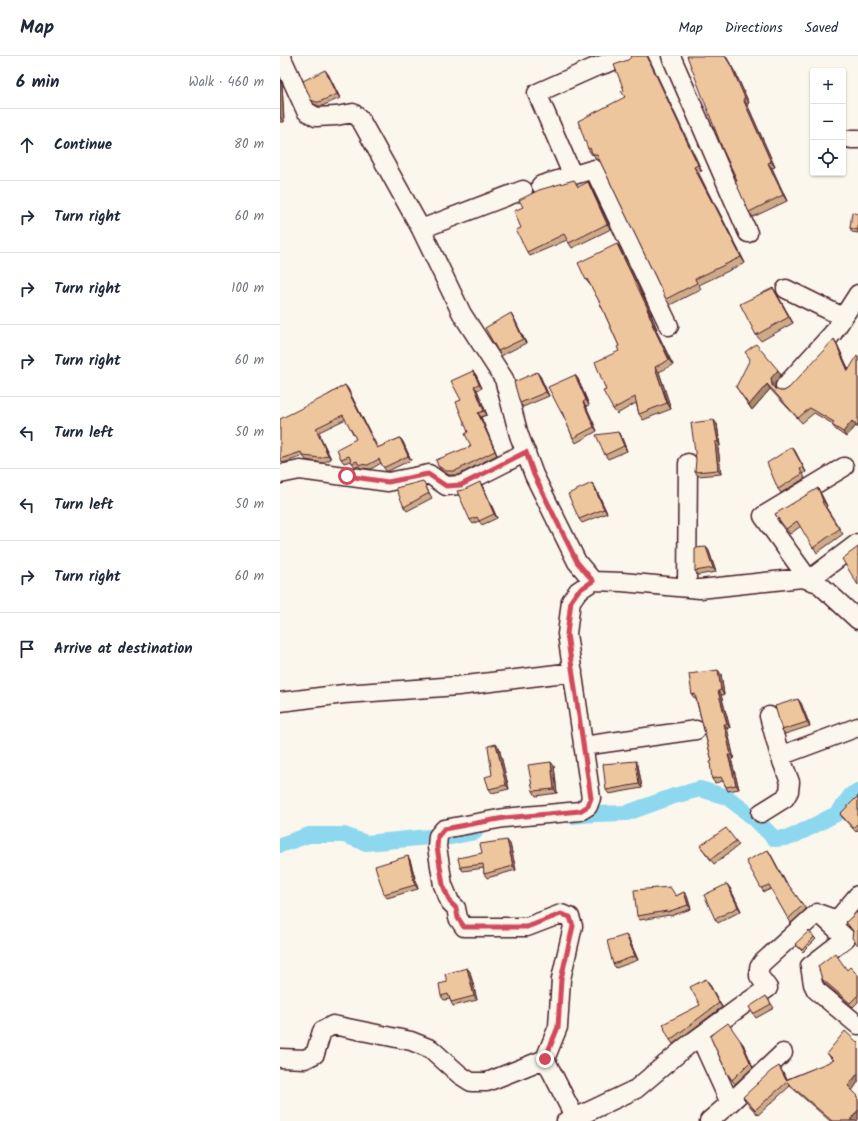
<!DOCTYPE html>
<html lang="en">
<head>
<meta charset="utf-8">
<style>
	:root { --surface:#fff; --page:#f6f6f7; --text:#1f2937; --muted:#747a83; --line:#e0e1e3 }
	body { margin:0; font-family:Kalam,sans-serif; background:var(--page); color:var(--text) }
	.controls { position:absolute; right:12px; top:12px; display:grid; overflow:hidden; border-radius:4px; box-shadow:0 1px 3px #0004 }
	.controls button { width:36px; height:36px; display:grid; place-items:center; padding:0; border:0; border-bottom:1px solid var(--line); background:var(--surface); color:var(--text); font:20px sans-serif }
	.stop { position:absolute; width:12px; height:12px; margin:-9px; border:3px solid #d1495b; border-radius:50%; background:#fff }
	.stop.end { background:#d1495b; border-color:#fff; box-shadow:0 1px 4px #0008 }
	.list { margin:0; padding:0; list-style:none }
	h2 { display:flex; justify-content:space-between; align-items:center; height:52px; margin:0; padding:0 16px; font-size:17px }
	h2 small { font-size:13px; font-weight:400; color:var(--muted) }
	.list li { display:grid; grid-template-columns:26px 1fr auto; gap:12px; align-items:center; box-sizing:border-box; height:72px; padding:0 16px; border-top:1px solid var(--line) }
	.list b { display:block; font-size:15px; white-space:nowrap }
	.list em { font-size:13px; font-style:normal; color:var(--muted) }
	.icon { flex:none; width:22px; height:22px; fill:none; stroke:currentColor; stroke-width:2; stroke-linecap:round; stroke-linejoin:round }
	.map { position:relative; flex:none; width:578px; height:1065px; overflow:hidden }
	header { display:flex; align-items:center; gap:24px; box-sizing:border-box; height:56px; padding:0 20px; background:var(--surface); border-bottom:1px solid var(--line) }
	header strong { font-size:19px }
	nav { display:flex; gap:22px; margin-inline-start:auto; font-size:14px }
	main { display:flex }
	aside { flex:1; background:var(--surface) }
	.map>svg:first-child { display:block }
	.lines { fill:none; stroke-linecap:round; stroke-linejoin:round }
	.canal { stroke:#8ed8ef; stroke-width:16 }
	.street-casing { stroke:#4a1f2b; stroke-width:21 }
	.street { stroke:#fbf7ec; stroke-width:18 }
	.wall { fill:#cdaa88; stroke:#4a1f2b }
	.shaded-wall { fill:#a78b6f; stroke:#4a1f2b }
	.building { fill:#eec69e; stroke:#4a1f2b }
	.route { stroke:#d1495b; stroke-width:5 }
</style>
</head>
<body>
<header>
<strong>Map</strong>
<nav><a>Map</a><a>Directions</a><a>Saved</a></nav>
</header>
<main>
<aside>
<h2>6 min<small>Walk · 460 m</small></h2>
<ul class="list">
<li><svg class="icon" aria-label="ahead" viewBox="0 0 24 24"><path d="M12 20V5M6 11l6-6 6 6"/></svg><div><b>Continue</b></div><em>80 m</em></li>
<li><svg class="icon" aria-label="right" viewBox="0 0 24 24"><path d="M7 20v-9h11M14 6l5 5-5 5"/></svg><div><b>Turn right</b></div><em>60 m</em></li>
<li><svg class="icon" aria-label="right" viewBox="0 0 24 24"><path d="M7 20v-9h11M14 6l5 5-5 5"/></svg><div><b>Turn right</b></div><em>100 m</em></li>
<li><svg class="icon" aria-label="right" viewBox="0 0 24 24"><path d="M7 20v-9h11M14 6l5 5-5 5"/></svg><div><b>Turn right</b></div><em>60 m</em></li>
<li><svg class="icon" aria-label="left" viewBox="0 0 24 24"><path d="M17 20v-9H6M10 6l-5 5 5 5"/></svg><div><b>Turn left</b></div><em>50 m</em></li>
<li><svg class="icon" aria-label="left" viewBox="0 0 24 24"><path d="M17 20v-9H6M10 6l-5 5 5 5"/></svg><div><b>Turn left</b></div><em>50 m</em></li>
<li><svg class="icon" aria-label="right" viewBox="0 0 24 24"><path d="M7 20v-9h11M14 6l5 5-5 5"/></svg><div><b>Turn right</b></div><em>60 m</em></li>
<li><svg class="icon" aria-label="arrive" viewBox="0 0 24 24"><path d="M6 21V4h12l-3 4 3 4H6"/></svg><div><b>Arrive at destination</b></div></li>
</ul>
</aside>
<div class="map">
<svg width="578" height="1065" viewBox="0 0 578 1065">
	<rect width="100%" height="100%" fill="#fbf7ec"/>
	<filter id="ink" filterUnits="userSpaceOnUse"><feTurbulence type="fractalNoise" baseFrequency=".025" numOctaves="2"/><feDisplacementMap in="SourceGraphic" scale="8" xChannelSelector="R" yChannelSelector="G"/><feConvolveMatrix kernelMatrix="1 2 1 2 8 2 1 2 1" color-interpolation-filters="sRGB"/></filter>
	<g filter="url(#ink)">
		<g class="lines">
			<path class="canal" d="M291 760 315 758 347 757 394 740 420 733 447 741 475 763 495 783 511 781 535 769 558 757 571 739 578 735
				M0 789 29 779H64L86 787 149 781H171L195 776"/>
			<g class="street-casing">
				<path id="street" d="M1 0 26 55 36 61 56 60 73 57 80 63 141 173 182 258 224 323 239 379 254 419 297 506 313 525
					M391 0 468 177
					M571 83H578
					M292 118 257 37 313 12 348 0
					M261 129 314 113 389 270
					M141 173 243 134
					M506 233 563 261
					M505 330 553 277 578 238
					M564 411 483 460 529 524 578 487
					M0 418 20 414 108 426 149 418 166 430 181 429 246 396
					M407 532 408 407
					M0 646 64 638 178 630 293 616
					M303 690 416 674
					M500 700 578 671
					M481 757 505 742 509 735 510 726 500 700 489 660
					M541 859 566 882 530 910 533 928 536 934 578 969
					M420 981 450 1047 429 1065
					M0 1002 25 1003 35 998 42 975 53 969 131 985 151 993 180 1019 191 1026H207L265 1003 278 971 281 923 293 870 290 861 281 858 247 871H184L178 862 176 852 170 846 163 829 157 791 158 780 164 773 224 762 300 755 308 750 311 742 287 578 291 545 298 535 313 525 342 526 420 533 522 522 538 527 578 564
					M265 1003 295 1062 286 1065
					M450 1047 503 997
					M293 1065 295 1062 356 1033 407 990 463 949 488 932 479 920V912L482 907 537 857 557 864 578 839"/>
			</g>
			<use href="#street" class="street"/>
		</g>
		<path class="wall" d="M348 4 422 115 418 116 433 146 437 152 465 207 419 229 421 233 390 249 386 243 320 105 316 103 313 98 312 99 308 93 345 41 344 34Z
			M455 16 469 47 467 48 495 111 492 112 507 145 473 161 469 156 457 124Z
			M48 18 60 42 42 50H39L34 48 31 44Z
			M0 25 2 28 4 66H0Z
			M298 131H311L331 173 292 192 287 184 250 200 247 196Z
			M578 158V177L572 176 570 172Z
			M341 193 372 258 371 259 377 273 376 274 393 309 379 316 391 353 363 364 359 358 356 347 337 358 333 353 326 334 339 295V290L319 245 311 229H310L306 224Z
			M493 232 497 238 513 267 481 285 476 279Z
			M231 257 234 262 246 287 221 300 218 295Z
			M557 288 569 314 578 301V372L576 370 566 381 556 374 552 369 553 368 534 357 522 367 490 333 472 354 456 331 498 314 501 319 495 327V333L500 335H504L509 332Z
			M193 315 196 319 202 332 197 334 207 359 201 361 217 399 178 419H169L161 414 158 410 191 390 188 376 181 344Z
			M295 319 298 323 309 349 306 350 317 375 296 387 293 382 284 360V361L281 356Z
			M260 320 269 340 243 351 240 347Z
			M65 329 68 333 97 392 120 382 123 386 131 404 108 415H106L101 407 91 413 81 412 79 410 75 411 71 405 64 407 61 403 76 383 66 363 39 376 41 380H40L51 403 43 407 26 404 23 400 3 407 0 403 48 339Z
			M437 368 440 390 438 391 441 418 418 420 415 416Z
			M338 376 341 380 347 395 328 403 325 399Z
			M512 391 515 395 526 416 523 418 525 422 501 437 498 433Z
			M143 425 152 442 127 455 124 451Z
			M312 427 315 431 327 457 302 467 299 463Z
			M203 430 217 462 202 469 199 465 193 468 190 464Z
			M541 438 547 450 546 451 563 478 537 497 521 470 510 478 495 458Z
			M426 491 429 495 436 516 418 519 415 515Z
			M441 618 444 639H441L450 672H447L454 703H451L459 733 448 735 443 725 435 727 432 723V705L416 643H415L412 639Z
			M521 647 530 670 505 678 502 674Z
			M219 692 229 733 212 737 209 733Z
			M358 709 362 732 329 738 326 734Z
			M274 710 277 737 256 740 253 735Z
			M578 740V774L576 776 563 762 560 758Z
			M456 785 459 789 434 808 420 790Z
			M230 788 236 814 207 822 204 818V812L183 815 180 811 202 797Z
			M488 794 491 799 506 828 507 827 526 853 511 867 491 833 484 836 481 832Z
			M130 804 138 833 107 842 104 838Z
			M450 832 461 855 438 867 435 863Z
			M404 836 407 840 411 853 390 860 389 859 360 864 357 860Z
			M534 881 536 883 523 896 515 888Z
			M349 883 358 904 336 912 333 908Z
			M187 912 190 916 197 944 173 950 171 946 170 943 164 944 161 940 167 926Z
			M578 919V946L573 951 544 927 542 923Z
			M426 923 442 951 393 988 390 984 420 949Z
			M486 940 494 952 476 962 473 958Z
			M578 987V1026L572 1034 578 1040V1063L577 1065H550L510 1030 478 1059 466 1046 463 1041 502 1015 507 1023 553 1005 547 997Z
			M463 988 473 1011 455 1028 447 1017Z"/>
		<path class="shaded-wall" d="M367 0H368L422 115 418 109Z
			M445 0H446L455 16 469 47 465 42Z
			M45 14 48 18 60 42 57 38Z
			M0 25 2 28 4 66 0 61Z
			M463 43 467 48 495 111 491 106Z
			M488 107 492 112 507 145 503 139Z
			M414 111 418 116 436 152 432 146Z
			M308 126 311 131 331 173 327 168Z
			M433 146 437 152 465 207 461 201Z
			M337 188 341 193 372 258 368 253Z
			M493 232 497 238 513 267 509 261Z
			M367 253 371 259 377 273 373 268Z
			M231 257 234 262 246 287 243 283Z
			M372 268 376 274 393 309 389 304Z
			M554 283 557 288 571 320 568 315Z
			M375 311 379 316 391 353 387 347Z
			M498 314 501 319 495 327V334L492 329 491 322Z
			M193 315 196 319 202 332 199 328Z
			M257 316 260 320 269 340 266 336Z
			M295 319 298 323 309 349 306 344Z
			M487 328 490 333 472 354 469 349Z
			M65 329 68 333 100 396 97 392Z
			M194 330 197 334 207 359 204 355Z
			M303 346 306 350 317 375 314 371Z
			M198 357 201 361 217 399 215 395Z
			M434 364 437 368 440 390 438 386Z
			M572 365 576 370 566 381 563 376Z
			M37 376 40 380 51 403 48 399Z
			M338 376 341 380 347 395 344 390Z
			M120 382 123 386 131 404 128 400Z
			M435 386 438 391 441 418 438 414Z
			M512 391 515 395 526 416 523 411Z
			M200 426 203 430 217 462 214 458Z
			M312 427 315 431 327 457 324 453Z
			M538 432 547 450 543 445Z
			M426 491 429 495 436 516 433 512Z
			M438 614 441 618 444 639 441 634Z
			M438 635 441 639 450 672 447 668Z
			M518 643 521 647 530 670 527 666Z
			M444 668 447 672 454 703 451 699Z
			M216 688 219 692 229 733 226 729Z
			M448 699 451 703 459 733 456 729Z
			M356 705 358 709 362 732 359 728Z
			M271 706 274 710 277 737 274 733Z
			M227 784 230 788 236 814 233 810Z
			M488 794 491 799 509 832 506 828Z
			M128 800 130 804 138 833 135 829Z
			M447 828 450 832 461 855 458 851Z
			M404 836 407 840 411 853 408 849Z
			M346 879 349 883 358 904 355 900Z
			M187 912 190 916 197 944 194 940Z
			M426 923 429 927 442 951 439 947Z
			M460 984 463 988 473 1011 470 1006Z
			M499 1010 502 1015 509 1028 506 1024Z
			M578 1017V1026L572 1035 568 1030Z
			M578 1054V1063L577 1065H570Z"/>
		<path class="building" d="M352 0H367L418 109 414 111 432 146H433L461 201 415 223 417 227 386 243 319 103 317 99 312 97 310 92 308 93 298 65 345 41 341 35 344 34 334 9 348 4Z
			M407 0H445L451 10 465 42 463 43 491 106 488 107 503 139 469 156 455 125 457 124 443 94Z
			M45 14 57 38 39 46H36L31 44 23 25Z
			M294 124 298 131 308 126 327 168 289 187 284 178 247 196 236 174 241 172 234 155 243 151 239 144 259 134Z
			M572 156 578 158V174L570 172Z
			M337 188 368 253H367L373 268H372L389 304 375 311 387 347 359 358 355 341 333 353 323 335 326 334 315 306 339 295 337 291 339 290 319 245 307 223 306 224 298 207Z
			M493 232 509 261 476 279 460 248Z
			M231 257 243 283 218 295 205 272Z
			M554 283 568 315 577 300 578 301V370L572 365 563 376 552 369 554 366 530 352 518 362 487 328 469 349 456 331 470 303 465 296 476 288 498 314 491 322 492 329 495 333 500 335H504L509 332Z
			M193 315 199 328 194 330 204 355 198 357 215 395 175 415H166L158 410 156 404 191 390 185 378 188 376 176 346 181 344 171 325Z
			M257 316 266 336 240 347 234 326Z
			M295 319 306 344 303 346 314 371 293 382 282 356H281L268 331Z
			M65 329 97 392 120 382 128 400 105 411H103L99 403 88 409 78 408 77 405 72 407 69 400 61 403 57 393 76 383 63 359 36 372 38 375 37 376 48 399 41 402 23 400 21 396 0 403V363L48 339Z
			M434 364 438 386H435L438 414 415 416 416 403 411 367Z
			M338 376 344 390 325 399 316 379Z
			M512 391 523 411 520 413 522 418 498 433 487 407Z
			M143 425 149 437 124 451 116 432Z
			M200 426 214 458 199 465 197 461 190 464 177 435 183 434Z
			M312 427 324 453 299 463 288 438Z
			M538 432 543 445 542 446 559 473 533 492 517 465 506 473 495 458Z
			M426 491 433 512 415 515V492Z
			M578 491V529L562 503Z
			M438 614 441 634 438 635 447 668H444L451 699H448L456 729 446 731 441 721 432 723 430 706 432 705 415 638 412 639 409 618Z
			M518 643 527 666 502 674 495 650Z
			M216 688 226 729 209 733 205 721 212 719 208 690Z
			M356 705 359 728 326 734 323 708Z
			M271 706 274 733 253 735 248 709Z
			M578 740V767L573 772 560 758Z
			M446 772 456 785 431 803 420 790Z
			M227 784 233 810 204 818 203 808 180 811 178 802 202 797 200 788Z
			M488 794 506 828 507 827 523 849 508 863 489 829 481 832 466 805Z
			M128 800 135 829 104 838 95 810Z
			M447 828 458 851 435 863 424 839Z
			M390 831 396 840 404 836 408 849 387 856V855L357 860 354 834Z
			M578 855V889L572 882 573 875 566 866Z
			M529 875 534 881 522 894 515 888Z
			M346 879 355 900 333 908 327 885Z
			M555 897 567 914 570 911 578 919V939L570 947 542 923 538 910Z
			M187 912 194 940 171 946 168 938 161 940 159 928 167 926 165 918Z
			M426 923 439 947 390 984 384 972 385 971 383 968 420 949 410 931Z
			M486 940 491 948 473 958 469 951Z
			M448 967 460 984 470 1006 452 1024 447 1017 430 980Z
			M565 975 578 987V1017L568 1030 578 1040 577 1042 578 1043V1054L570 1065H552L507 1026 475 1054 463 1041 491 1015 499 1010 506 1024 554 1004 547 997Z"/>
	</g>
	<g class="lines" filter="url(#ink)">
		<path class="route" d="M67 420 108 426 148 418 166 430 181 429 246 396 254 419 297 506 313 525 298 535 291 545 287 578 311 742 308 750 300 755 224 762 164 773 158 780 157 791 163 829 170 846 176 852 178 862 184 871H247L281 858 290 861 293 870 281 923 278 971 265 1003"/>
	</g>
</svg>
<div class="controls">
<button>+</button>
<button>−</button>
<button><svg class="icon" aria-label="locate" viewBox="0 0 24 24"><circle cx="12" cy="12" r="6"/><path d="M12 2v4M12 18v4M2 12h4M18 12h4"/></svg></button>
</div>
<div class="stop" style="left:67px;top:420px"></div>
<div class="stop end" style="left:265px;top:1003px"></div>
</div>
</main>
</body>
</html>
